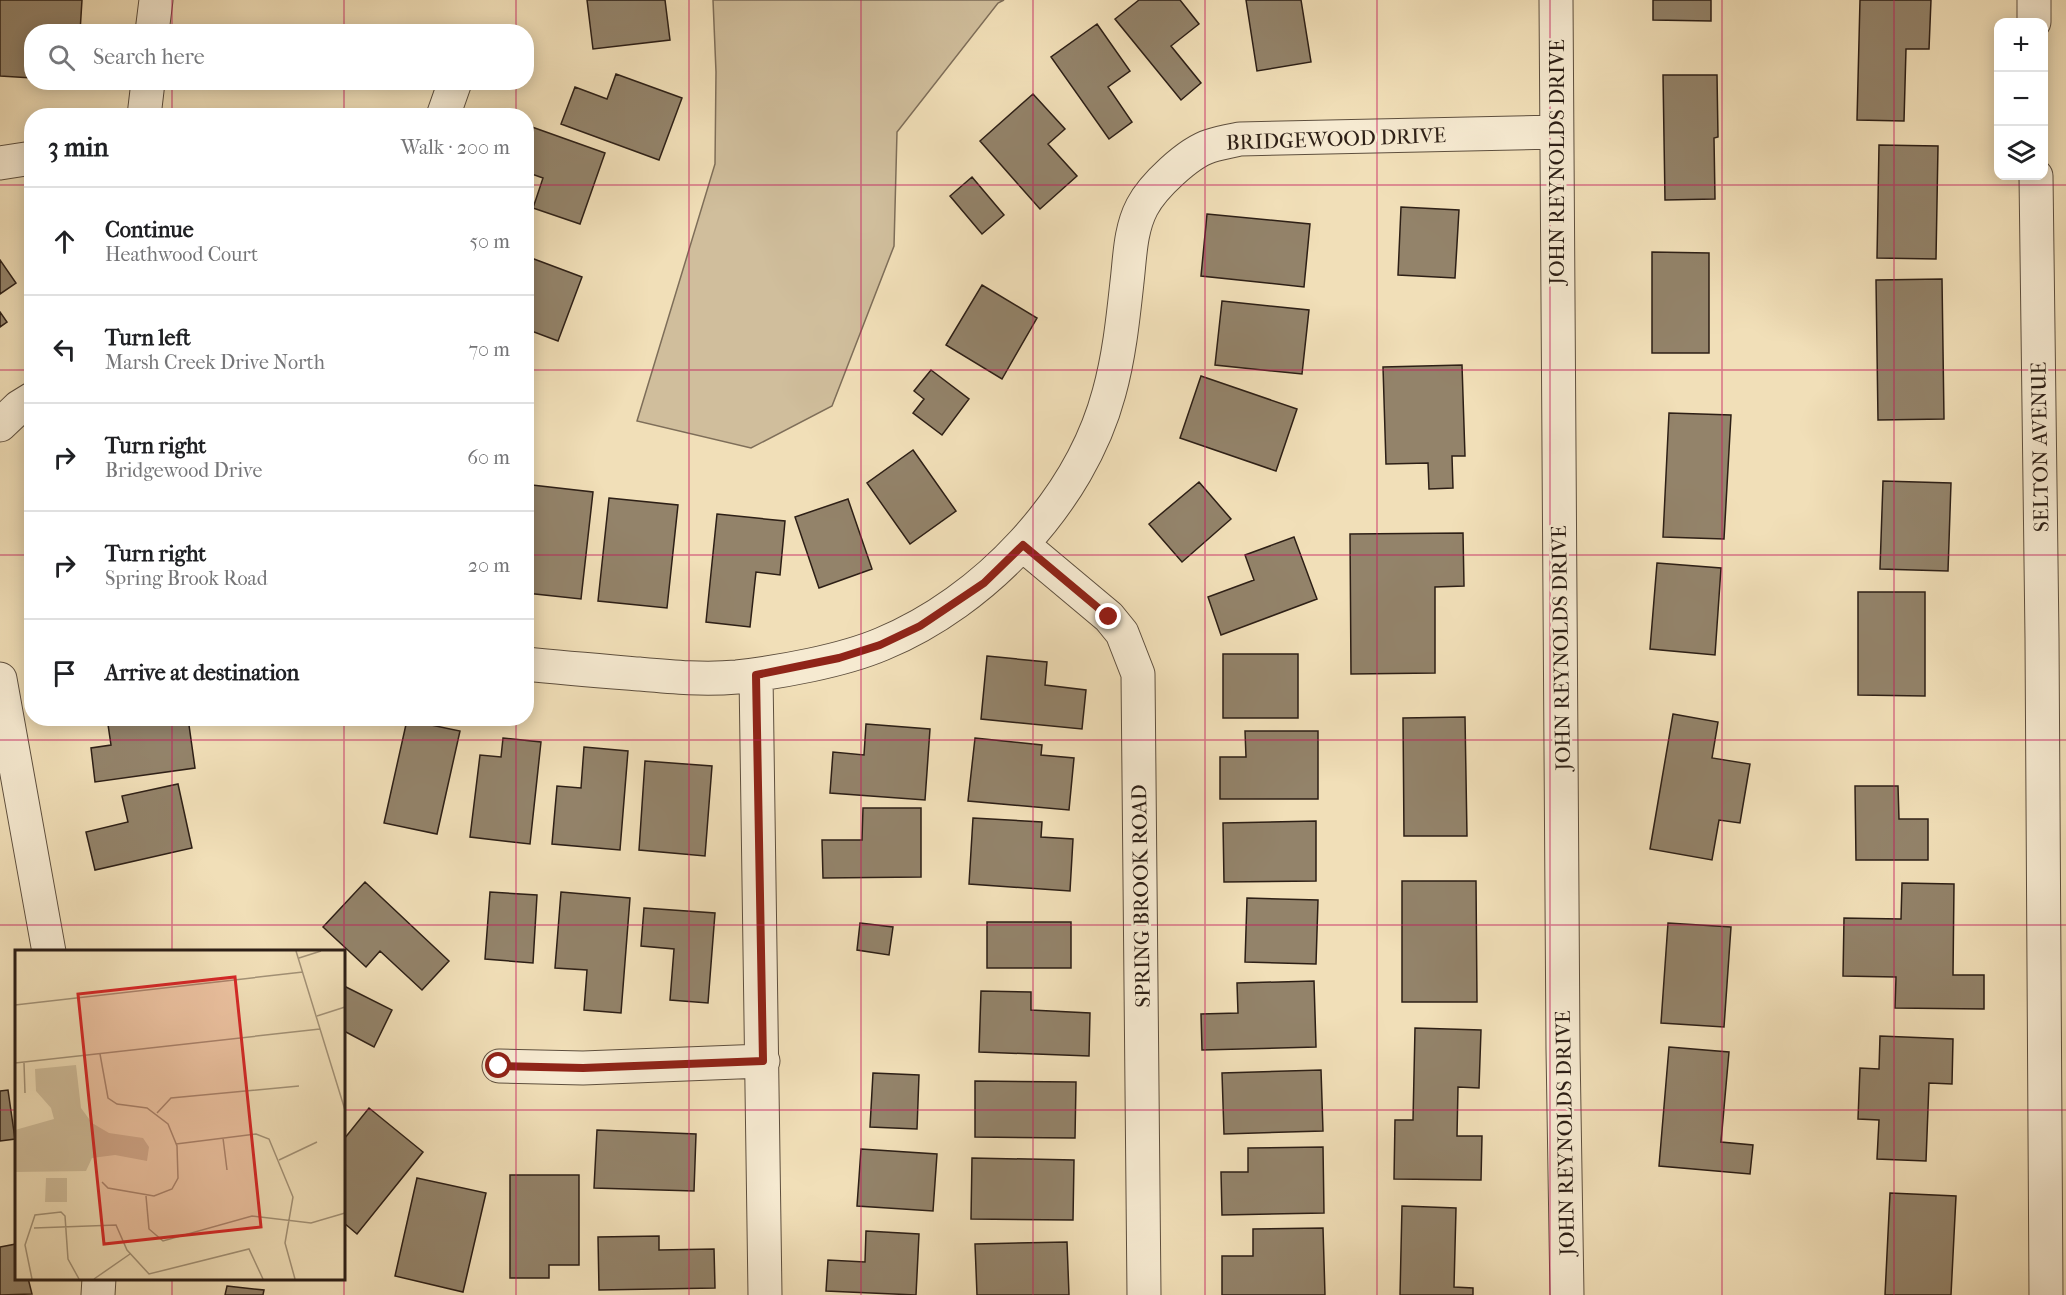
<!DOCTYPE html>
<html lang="en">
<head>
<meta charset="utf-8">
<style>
	:root { --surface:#fff; --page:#f6f6f6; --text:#202124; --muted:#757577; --line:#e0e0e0 }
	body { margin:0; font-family:"IM FELL French Canon",serif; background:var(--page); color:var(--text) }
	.controls { position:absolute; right:18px; top:18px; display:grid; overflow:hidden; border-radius:12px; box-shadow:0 3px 15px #0003 }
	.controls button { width:54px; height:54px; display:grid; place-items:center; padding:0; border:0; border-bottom:2px solid var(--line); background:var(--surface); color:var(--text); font:30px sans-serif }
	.stop { position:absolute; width:18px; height:18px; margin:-14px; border:4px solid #8f2418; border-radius:50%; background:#fff }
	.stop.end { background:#8f2418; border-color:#fff; box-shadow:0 2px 6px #0008 }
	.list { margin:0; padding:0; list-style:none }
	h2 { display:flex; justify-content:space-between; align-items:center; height:78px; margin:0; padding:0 24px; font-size:26px }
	h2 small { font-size:20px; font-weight:400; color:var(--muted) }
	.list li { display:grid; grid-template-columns:39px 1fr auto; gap:18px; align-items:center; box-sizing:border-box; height:108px; padding:0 24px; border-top:2px solid var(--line) }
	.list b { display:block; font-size:22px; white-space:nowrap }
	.list p { margin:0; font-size:20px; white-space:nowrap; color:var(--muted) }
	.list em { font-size:20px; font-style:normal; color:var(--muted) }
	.icon { flex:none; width:33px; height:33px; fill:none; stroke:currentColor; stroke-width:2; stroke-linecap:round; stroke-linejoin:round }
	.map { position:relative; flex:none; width:2066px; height:1295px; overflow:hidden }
	.search { position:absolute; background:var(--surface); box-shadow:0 3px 15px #0003; left:24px; top:24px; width:510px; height:66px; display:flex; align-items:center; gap:15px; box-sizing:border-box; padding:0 21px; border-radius:24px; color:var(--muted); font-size:22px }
	.panel { position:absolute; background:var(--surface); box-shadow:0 3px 15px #0003; left:24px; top:108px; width:510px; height:618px; border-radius:24px }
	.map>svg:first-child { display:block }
	.green { fill:#d0be9c; stroke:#7e6e59; stroke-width:1.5 }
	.building { fill:#93836a; stroke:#2d1f16; stroke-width:1.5 }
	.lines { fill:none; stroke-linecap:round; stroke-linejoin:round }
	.street-casing { stroke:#5e4f3e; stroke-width:35 }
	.street { stroke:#f6ead1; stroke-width:33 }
	.route { stroke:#8f2418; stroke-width:8 }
	.grid { fill:none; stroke:#c2185b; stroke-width:1.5; stroke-opacity:0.55 }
	.labels { text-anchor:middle; stroke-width:5; stroke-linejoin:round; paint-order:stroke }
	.street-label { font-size:21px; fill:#2d1f16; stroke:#f6ead1 }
	.inset-road { fill:none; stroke:#a39277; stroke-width:1.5 }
	.view { fill:#d62828; fill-opacity:0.15; stroke:#d62828; stroke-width:3 }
	.inset-edge { fill:none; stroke:#2d1f16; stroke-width:3 }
</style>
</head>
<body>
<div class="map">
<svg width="2066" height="1295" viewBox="0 0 2066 1295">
	<rect width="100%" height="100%" fill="#f1dfb8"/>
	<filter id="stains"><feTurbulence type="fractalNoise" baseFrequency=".00333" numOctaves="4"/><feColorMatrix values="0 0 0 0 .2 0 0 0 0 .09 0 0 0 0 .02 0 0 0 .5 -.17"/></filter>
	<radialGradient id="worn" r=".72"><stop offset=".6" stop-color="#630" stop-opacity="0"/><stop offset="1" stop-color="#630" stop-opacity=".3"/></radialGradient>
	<path class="green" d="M713 0H1004L998 3 897 132 894 246 832 406 751 448 637 421 715 164 716 72Z"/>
	<path class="building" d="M0 0H82L80 32H32V78L0 76Z
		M587 0H665L670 40 593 49Z
		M1139 0H1180L1199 24 1171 46 1201 83 1181 100 1115 19Z
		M1246 0H1301L1311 62 1257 71Z
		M1653 0H1711V21L1653 20Z
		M1860 0H1931L1929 49H1906L1904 121 1857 120Z
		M1097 24 1130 71 1108 87 1132 122 1109 139 1051 57Z
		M616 74 682 98 659 160 561 124 575 87 607 99Z
		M1663 75H1717L1718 137 1714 138 1715 199 1665 200Z
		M1033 94 1065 129 1048 144 1077 176 1040 209 980 141Z
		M532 127 605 153 580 224 533 208 543 178 526 172V143Z
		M1879 145 1938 146 1936 259 1877 258Z
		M972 177 1004 215 982 234 950 196Z
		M1401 207 1459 210 1455 278 1398 275Z
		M1207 214 1310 224 1304 287 1201 276Z
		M1652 252 1709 253V353H1652Z
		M526 256 582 277 558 341 526 329Z
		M0 260 16 283 0 294Z
		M1942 279 1944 419 1878 420 1876 280Z
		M982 285 1037 318 1002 379 946 345Z
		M1222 301 1309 310 1302 374 1215 365Z
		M0 312 7 322 0 327Z
		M526 349H532L526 401Z
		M1462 365 1465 456H1452L1453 488 1429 489 1428 463 1386 464 1383 367Z
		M931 370 969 399 942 435 913 413 924 399 914 391Z
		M1201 376 1297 409 1276 471 1180 438Z
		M1669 413 1731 415 1724 539 1663 537Z
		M913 450 956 511 910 544 867 483Z
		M1883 481 1951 483 1948 571 1880 569Z
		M1199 482 1231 519 1182 562 1149 524Z
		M532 485 593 492 581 599 526 593V533Z
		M609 498 678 505 667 608 598 601Z
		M848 499 872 569 819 588 795 517Z
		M717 514 785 521 780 575 756 572 750 627 706 622Z
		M1463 533 1464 586 1435 587V673L1351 674 1350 534Z
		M1294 537 1317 599 1221 635 1208 597 1254 580 1245 555Z
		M1657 563 1721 568 1715 655 1650 649Z
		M1858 592H1925V696L1858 695Z
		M1223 654H1298V718H1223Z
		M987 656 1047 662 1045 685 1086 690 1082 729 981 719Z
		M1673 714 1718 722 1712 758 1750 764 1740 823 1719 820 1712 860 1650 849Z
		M1465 717 1467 836H1404L1403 718Z
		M107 718H188L195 768 95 782 91 748 111 745Z
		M407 720 460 731 437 834 384 823Z
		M866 724 930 729 925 800 830 793 833 752 864 755Z
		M1245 731H1318V799H1220V757H1246Z
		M503 738 541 742 530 844 470 837 480 755 501 757Z
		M975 738 1042 745 1041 755 1074 758 1069 810 968 801Z
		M584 747 628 751 620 850 552 844 557 786 581 788Z
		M645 761 712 766 705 856 639 850Z
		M178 784 192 848 95 870 86 832 128 822 122 796Z
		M1855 786H1898L1899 819H1928V860H1856Z
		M863 808H921V877L823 878 822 840H862Z
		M973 818 1042 822 1041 837 1073 839 1070 891 969 884Z
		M1316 821V881L1224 882 1223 823Z
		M1402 881H1476L1477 1002H1402Z
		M365 882 449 961 422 990 380 951 366 967 323 927Z
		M1902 883 1954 884 1953 975H1984V1009L1895 1008 1896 977 1843 976 1844 918 1901 919Z
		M490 892 537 895 533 963 485 959Z
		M561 892 630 898 621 1013 584 1010 587 970 555 968Z
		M1247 898 1318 900 1316 964 1245 962Z
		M644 908 715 913 708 1003 670 1000 674 949 641 946Z
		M987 922H1071V968H987Z
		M860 923 893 927 889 955 857 950Z
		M1668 923 1731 927 1724 1027 1661 1023Z
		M1314 981 1316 1047 1202 1050 1201 1014 1238 1013 1237 983Z
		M344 986 392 1010 374 1047 344 1031Z
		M981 991 1031 992V1010L1090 1013 1089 1056 979 1052Z
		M1415 1028 1481 1030 1479 1088 1458 1087 1457 1136H1482L1481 1180 1394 1179 1395 1120H1413Z
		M1880 1036 1953 1039 1952 1084 1929 1083 1926 1161 1877 1159 1879 1120 1858 1119 1860 1068 1879 1069Z
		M1669 1047 1729 1052 1721 1142 1753 1145 1750 1174 1659 1166Z
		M1321 1070 1323 1131 1224 1134 1222 1073Z
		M873 1073 919 1075 917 1129 870 1127Z
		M975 1081 1076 1082 1075 1138 975 1137Z
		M8 1090 15 1139 0 1141V1091Z
		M369 1108 423 1152 357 1234 344 1223V1139Z
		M597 1130 696 1134 694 1191 594 1188Z
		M1323 1147 1324 1213 1222 1215 1221 1172H1248V1148Z
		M861 1149 937 1154 933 1211 857 1206Z
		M972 1158 1074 1160 1073 1220 971 1219Z
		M510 1175H579V1265H549V1278H510Z
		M417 1178 486 1193 463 1292 395 1276Z
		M1890 1193 1956 1196 1951 1295H1885Z
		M1402 1206 1456 1208 1454 1287 1473 1288V1295H1400Z
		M1323 1228 1325 1295H1222V1256H1253V1229Z
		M866 1231 919 1234 916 1295 826 1291 828 1260 865 1262Z
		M659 1236V1250L714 1249 715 1288 599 1290 598 1237Z
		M1067 1242 1069 1295H977L975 1244Z
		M16 1244V1278H28L32 1294 0 1295V1247Z
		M227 1286 264 1290 263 1295H225Z"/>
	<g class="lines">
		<g class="street-casing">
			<path id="street" d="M1556 0 1563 1049 1567 1295
				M2034 0V22
				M152 32 156 0
				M144 116 148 82
				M443 116 455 82
				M0 163 32 158
				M2036 176 2042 638 2046 1295
				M0 425 19 407 32 399
				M1023 545 1109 617 1122 633 1138 674 1144 1295
				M526 664C564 668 602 671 639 674 672 677 704 680 737 677 780 672 842 661 882 644 984 602 1080 501 1109 393 1119 357 1123 319 1127 282 1130 257 1130 230 1142 207 1153 186 1188 153 1210 146 1219 143 1230 141 1240 139L1556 132
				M756 675 765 1295
				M0 679 49 952
				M499 1066 583 1068 763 1061
				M98 1295 99 1278"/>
		</g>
		<use href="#street" class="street"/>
	</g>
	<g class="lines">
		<path class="route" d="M499 1066 583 1068 763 1061 756 675 839 658 880 645 920 626 984 583 1023 545 1109 617"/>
	</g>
	<path class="grid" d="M172 0V32M344 0V32M516 0V32M689 0V1295M861 0V1295M1033 0V1295M1205 0V1295M1377 0V1295M1550 0V1295M1722 0V1295M1894 0V1295M172 82V116M344 82V116M516 82V116M0 185H32M526 185H2066M0 370H32M526 370H2066M0 555H32M526 555H2066M172 718V952M344 718V1295M516 718V1295M0 740H2066M0 925H2066M0 1110H16M344 1110H2066M172 1278V1295"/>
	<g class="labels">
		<g class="street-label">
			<text transform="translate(1336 139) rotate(-2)" y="7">BRIDGEWOOD DRIVE</text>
			<text transform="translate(1557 162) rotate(-90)" y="7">JOHN REYNOLDS DRIVE</text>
			<text transform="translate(2040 447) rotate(-91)" y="7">SELTON AVENUE</text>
			<text transform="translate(1561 648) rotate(-91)" y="7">JOHN REYNOLDS DRIVE</text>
			<text transform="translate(1141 896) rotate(-91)" y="7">SPRING BROOK ROAD</text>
			<text transform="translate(1565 1133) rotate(-91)" y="7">JOHN REYNOLDS DRIVE</text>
		</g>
	</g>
	<g transform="translate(15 950)">
		<rect width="330" height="330" fill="#f1dfb8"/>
		<path d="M61 115 66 158 77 173 94 183 128 188 134 197 132 211 100 205 77 208 71 221 0 222V180L39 169 36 158 21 141 20 119ZM52 228V252H30L31 228Z" fill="#d0be9c"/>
		<path class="inset-road" d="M281 1 330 160M284 8 306 1M0 55 288 22M302 66 330 57M85 104 93 148 102 154 132 158 153 174 162 196 163 228 157 239 139 246 93 238 87 232M0 113 305 79M9 113 10 143M142 163 156 148 284 136M208 188 212 220M161 194 241 184 254 189 278 247 270 293 280 329M264 210 302 192M131 246 134 279 148 291 237 266 296 273 330 263M19 278 101 275 112 300 134 324 234 299 248 329M17 329 10 295 20 265 46 262 50 266 53 309 64 329M79 329 115 304"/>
		<path class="view" d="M220 27 246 277 89 294 63 44Z"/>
		<rect width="330" height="330" class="inset-edge"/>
	</g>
	<rect width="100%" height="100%" filter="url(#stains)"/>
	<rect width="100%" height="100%" fill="url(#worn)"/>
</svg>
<div class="controls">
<button>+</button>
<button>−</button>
<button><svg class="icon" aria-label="layers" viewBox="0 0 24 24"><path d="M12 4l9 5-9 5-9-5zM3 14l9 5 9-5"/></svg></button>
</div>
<div class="stop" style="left:499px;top:1066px"></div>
<div class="stop end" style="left:1109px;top:617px"></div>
<div class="search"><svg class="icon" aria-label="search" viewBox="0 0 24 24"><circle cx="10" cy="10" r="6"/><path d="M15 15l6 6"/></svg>Search here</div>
<section class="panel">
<h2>3 min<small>Walk · 200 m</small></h2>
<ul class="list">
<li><svg class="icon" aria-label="ahead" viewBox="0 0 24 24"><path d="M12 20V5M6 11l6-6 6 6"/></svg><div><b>Continue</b><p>Heathwood Court</p></div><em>50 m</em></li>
<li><svg class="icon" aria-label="left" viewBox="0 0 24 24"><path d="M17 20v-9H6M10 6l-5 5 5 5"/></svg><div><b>Turn left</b><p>Marsh Creek Drive North</p></div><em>70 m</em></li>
<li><svg class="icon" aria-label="right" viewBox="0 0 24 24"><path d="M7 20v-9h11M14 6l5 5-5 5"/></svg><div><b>Turn right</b><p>Bridgewood Drive</p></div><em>60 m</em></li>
<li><svg class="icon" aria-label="right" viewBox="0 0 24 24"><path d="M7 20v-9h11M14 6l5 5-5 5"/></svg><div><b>Turn right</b><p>Spring Brook Road</p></div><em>20 m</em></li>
<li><svg class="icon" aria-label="arrive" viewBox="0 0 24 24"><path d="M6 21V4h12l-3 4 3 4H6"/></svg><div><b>Arrive at destination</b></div></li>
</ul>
</section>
</div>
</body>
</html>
